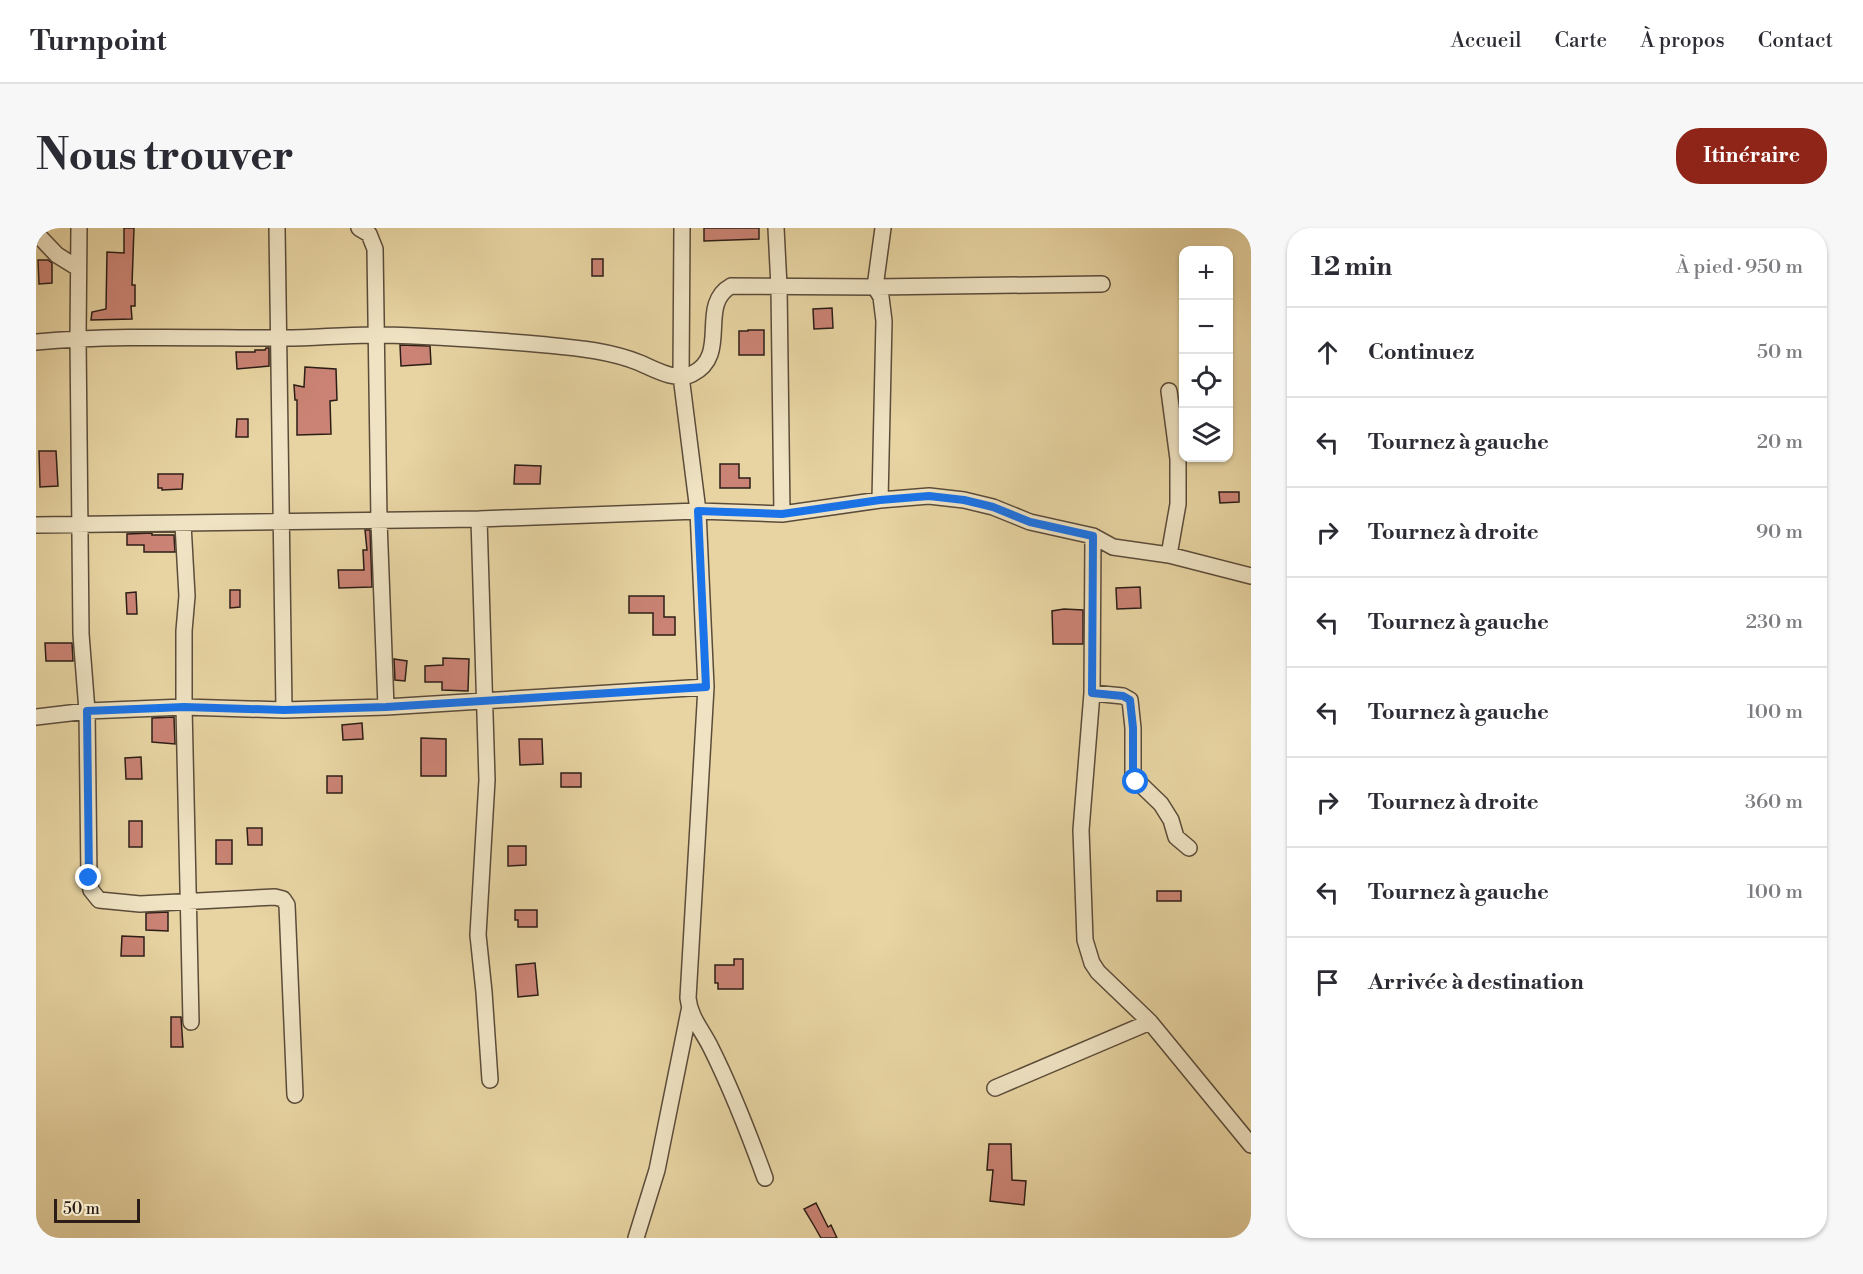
<!DOCTYPE html>
<html lang="fr">
<head>
<meta charset="utf-8">
<style>
	:root { --surface:#fff; --page:#f7f7f7; --text:#2b2b33; --muted:#7c7c81; --line:#e1e1e2; --accent:#8f2418 }
	body { margin:0; font-family:"Libre Bodoni",serif; background:var(--page); color:var(--text) }
	.controls { position:absolute; right:18px; top:18px; display:grid; overflow:hidden; border-radius:12px; box-shadow:0 2px 4px #0004 }
	.controls button { width:54px; height:54px; display:grid; place-items:center; padding:0; border:0; border-bottom:2px solid var(--line); background:var(--surface); color:var(--text); font:30px sans-serif }
	.scale { position:absolute; left:18px; bottom:15px; width:86px; box-sizing:border-box; padding-left:6px; border:3px solid #2c1e17; border-top:0; font-size:16px; line-height:21px; white-space:nowrap; color:#2c1e17; -webkit-text-stroke:4px #efe3c3; paint-order:stroke }
	.stop { position:absolute; width:18px; height:18px; margin:-14px; border:4px solid #1a73e8; border-radius:50%; background:#fff }
	.stop.end { background:#1a73e8; border-color:#fff; box-shadow:0 2px 6px #0008 }
	.list { margin:0; padding:0; list-style:none }
	h2 { display:flex; justify-content:space-between; align-items:center; height:78px; margin:0; padding:0 24px; font-size:26px }
	h2 small { font-size:20px; font-weight:400; color:var(--muted) }
	.list li { display:grid; grid-template-columns:39px 1fr auto; gap:18px; align-items:center; box-sizing:border-box; height:90px; padding:0 24px; border-top:2px solid var(--line) }
	.list b { display:block; font-size:22px; white-space:nowrap }
	.list em { font-size:20px; font-style:normal; color:var(--muted) }
	.icon { flex:none; width:33px; height:33px; fill:none; stroke:currentColor; stroke-width:2; stroke-linecap:round; stroke-linejoin:round }
	.map { position:relative; flex:none; width:1215px; height:1010px; overflow:hidden; border-radius:24px }
	header { display:flex; align-items:center; gap:36px; box-sizing:border-box; height:84px; padding:0 30px; background:var(--surface); border-bottom:2px solid var(--line) }
	header strong { font-size:28px }
	nav { display:flex; gap:33px; margin-inline-start:auto; font-size:21px }
	.intro { display:flex; align-items:center; justify-content:space-between; box-sizing:border-box; height:144px; padding:0 36px }
	h1 { margin:0; font-size:42px }
	.button { padding:15px 27px; border-radius:24px; background:var(--accent); color:#fff; font-size:21px; font-weight:700 }
	main { display:flex; gap:36px; padding:0 36px }
	aside { flex:1; background:var(--surface); border-radius:24px; box-shadow:0 2px 4px #0004 }
	.map>svg:first-child { display:block }
	.building { fill:#ca8374; stroke:#2c1e17; stroke-width:1.5 }
	.lines { fill:none; stroke-linecap:round; stroke-linejoin:round }
	.minor-casing { stroke:#5b4c3a; stroke-width:18 }
	.minor { stroke:#efe3c3; stroke-width:15 }
	.route { stroke:#1a73e8; stroke-width:8 }
</style>
</head>
<body>
<header>
<strong>Turnpoint</strong>
<nav><a>Accueil</a><a>Carte</a><a>À propos</a><a>Contact</a></nav>
</header>
<div class="intro"><h1>Nous trouver</h1><a class="button">Itinéraire</a></div>
<main>
<div class="map">
<svg width="1215" height="1010" viewBox="0 0 1215 1010">
	<rect width="100%" height="100%" fill="#e7d4a2"/>
	<filter id="stains"><feTurbulence type="fractalNoise" baseFrequency=".00333" numOctaves="4"/><feColorMatrix values="0 0 0 0 .2 0 0 0 0 .09 0 0 0 0 .02 0 0 0 .5 -.17"/></filter>
	<radialGradient id="worn" r=".72"><stop offset=".6" stop-color="#630" stop-opacity="0"/><stop offset="1" stop-color="#630" stop-opacity=".3"/></radialGradient>
	<path class="building" d="M88 0H98L96 57H99V78H95L96 91 55 92 56 84 70 81 71 24 88 25Z
		M668 0H723V11L668 13Z
		M556 31H567V48H556Z
		M2 32H12L16 35V55L3 56Z
		M796 80 797 100 778 101 777 81Z
		M712 102H728V127H703V103H712Z
		M364 117 394 118 395 136 365 138Z
		M230 120H233V138L201 141 200 124H219V122H229Z
		M269 139 300 141 301 172 294 173 295 206 261 207V172H259L258 157 268 159Z
		M201 191H212V209H200Z
		M3 223H20L22 258 4 259Z
		M684 236H703V250H714V260H684Z
		M479 237 505 238 504 256H478Z
		M122 246H147L146 261 126 262V260H122Z
		M1183 264H1203V274L1184 275Z
		M329 302H334L336 359 303 360 302 342H328L327 322H331Z
		M116 305V307H138L139 324H108V317H91V306Z
		M1104 359 1105 380 1081 381 1080 360Z
		M194 362H204V379L194 380Z
		M100 364 101 386H91L90 365Z
		M593 368H628V389H639V407H617V385H593Z
		M1028 381 1047 382V416H1017L1016 383Z
		M9 415H36L37 433H10Z
		M407 430 433 431 432 463 406 462V454H389V438L407 437Z
		M358 431 371 433 369 453 359 452Z
		M138 489 139 516 116 514V490Z
		M326 495 327 511 307 512 306 497Z
		M385 510 410 511V548H385Z
		M483 511H506L507 536 484 537Z
		M105 529 106 551H90L89 530Z
		M525 545H545V559H525Z
		M291 548H306V565H291Z
		M93 593H106V619H93Z
		M211 600H226V617H212Z
		M180 612H196V636H180Z
		M472 618H490V637L472 638Z
		M1121 663H1145V673H1121Z
		M479 682H501V699H482V692H479Z
		M132 684V703L110 702V685Z
		M86 708 108 709V728H85Z
		M698 731H707V761H682V755H679V737H698Z
		M499 735 502 767 482 769 480 737Z
		M135 789H145L147 819H135Z
		M953 916H975L976 952 990 953 988 977 954 973 957 942H951Z
		M780 975 792 999 795 997 801 1010H785L777 996 768 981Z"/>
	<g class="lines">
		<g class="minor-casing">
			<path id="minor" d="M43 0 42 110 45 406 51 483 53 650 55 662 63 672 104 676 239 669 247 671 251 677 259 867
				M241 0 248 482
				M323 0 333 6 339 21 343 293 350 479
				M646 0 645 148 662 283 670 459 652 770C654 790 667 803 675 820 696 862 713 906 729 950
				M740 0 743 59 746 286
				M0 5 21 27 42 40
				M0 114C80 107 160 110 240 110 274 111 309 106 344 107 400 108 455 112 511 117 542 120 574 123 604 135 618 141 640 154 656 146 695 127 661 77 695 58L839 59 847 0
				M1133 163 1142 231V276L1133 327
				M844 272 848 93 845 69 839 59 1066 56
				M443 291 451 552 442 707 448 764 454 852
				M147 296 151 368 148 403V479L155 794
				M0 297 443 291 662 283 746 286 844 272 893 268 928 272 957 279 994 294 1057 308 1077 319 1133 327 1215 348
				M1057 308 1056 465 1045 602 1049 712 1056 735 1062 744 1114 794 1215 917
				M1056 465 1087 468 1094 472 1097 500V549L1125 576 1135 592 1140 609 1153 620
				M0 489 51 483 148 479 248 482 350 479 670 459
				M959 860 1114 794
				M600 1010 621 942 653 783"/>
		</g>
		<use href="#minor" class="minor"/>
	</g>
	<g class="lines">
		<path class="route" d="M53 650 51 483 148 479 248 482 350 479 670 459 662 283 746 286 844 272 893 268 928 272 957 279 994 294 1057 308 1056 465 1087 468 1094 472 1097 500V549L1100 554"/>
	</g>
	<rect width="100%" height="100%" filter="url(#stains)"/>
	<rect width="100%" height="100%" fill="url(#worn)"/>
</svg>
<div class="controls">
<button>+</button>
<button>−</button>
<button><svg class="icon" aria-label="locate" viewBox="0 0 24 24"><circle cx="12" cy="12" r="6"/><path d="M12 2v4M12 18v4M2 12h4M18 12h4"/></svg></button>
<button><svg class="icon" aria-label="layers" viewBox="0 0 24 24"><path d="M12 4l9 5-9 5-9-5zM3 14l9 5 9-5"/></svg></button>
</div>
<div class="scale">50 m</div>
<div class="stop" style="left:1100px;top:554px"></div>
<div class="stop end" style="left:53px;top:650px"></div>
</div>
<aside>
<h2>12 min<small>À pied · 950 m</small></h2>
<ul class="list">
<li><svg class="icon" aria-label="ahead" viewBox="0 0 24 24"><path d="M12 20V5M6 11l6-6 6 6"/></svg><div><b>Continuez</b></div><em>50 m</em></li>
<li><svg class="icon" aria-label="left" viewBox="0 0 24 24"><path d="M17 20v-9H6M10 6l-5 5 5 5"/></svg><div><b>Tournez à gauche</b></div><em>20 m</em></li>
<li><svg class="icon" aria-label="right" viewBox="0 0 24 24"><path d="M7 20v-9h11M14 6l5 5-5 5"/></svg><div><b>Tournez à droite</b></div><em>90 m</em></li>
<li><svg class="icon" aria-label="left" viewBox="0 0 24 24"><path d="M17 20v-9H6M10 6l-5 5 5 5"/></svg><div><b>Tournez à gauche</b></div><em>230 m</em></li>
<li><svg class="icon" aria-label="left" viewBox="0 0 24 24"><path d="M17 20v-9H6M10 6l-5 5 5 5"/></svg><div><b>Tournez à gauche</b></div><em>100 m</em></li>
<li><svg class="icon" aria-label="right" viewBox="0 0 24 24"><path d="M7 20v-9h11M14 6l5 5-5 5"/></svg><div><b>Tournez à droite</b></div><em>360 m</em></li>
<li><svg class="icon" aria-label="left" viewBox="0 0 24 24"><path d="M17 20v-9H6M10 6l-5 5 5 5"/></svg><div><b>Tournez à gauche</b></div><em>100 m</em></li>
<li><svg class="icon" aria-label="arrive" viewBox="0 0 24 24"><path d="M6 21V4h12l-3 4 3 4H6"/></svg><div><b>Arrivée à destination</b></div></li>
</ul>
</aside>
</main>
</body>
</html>
